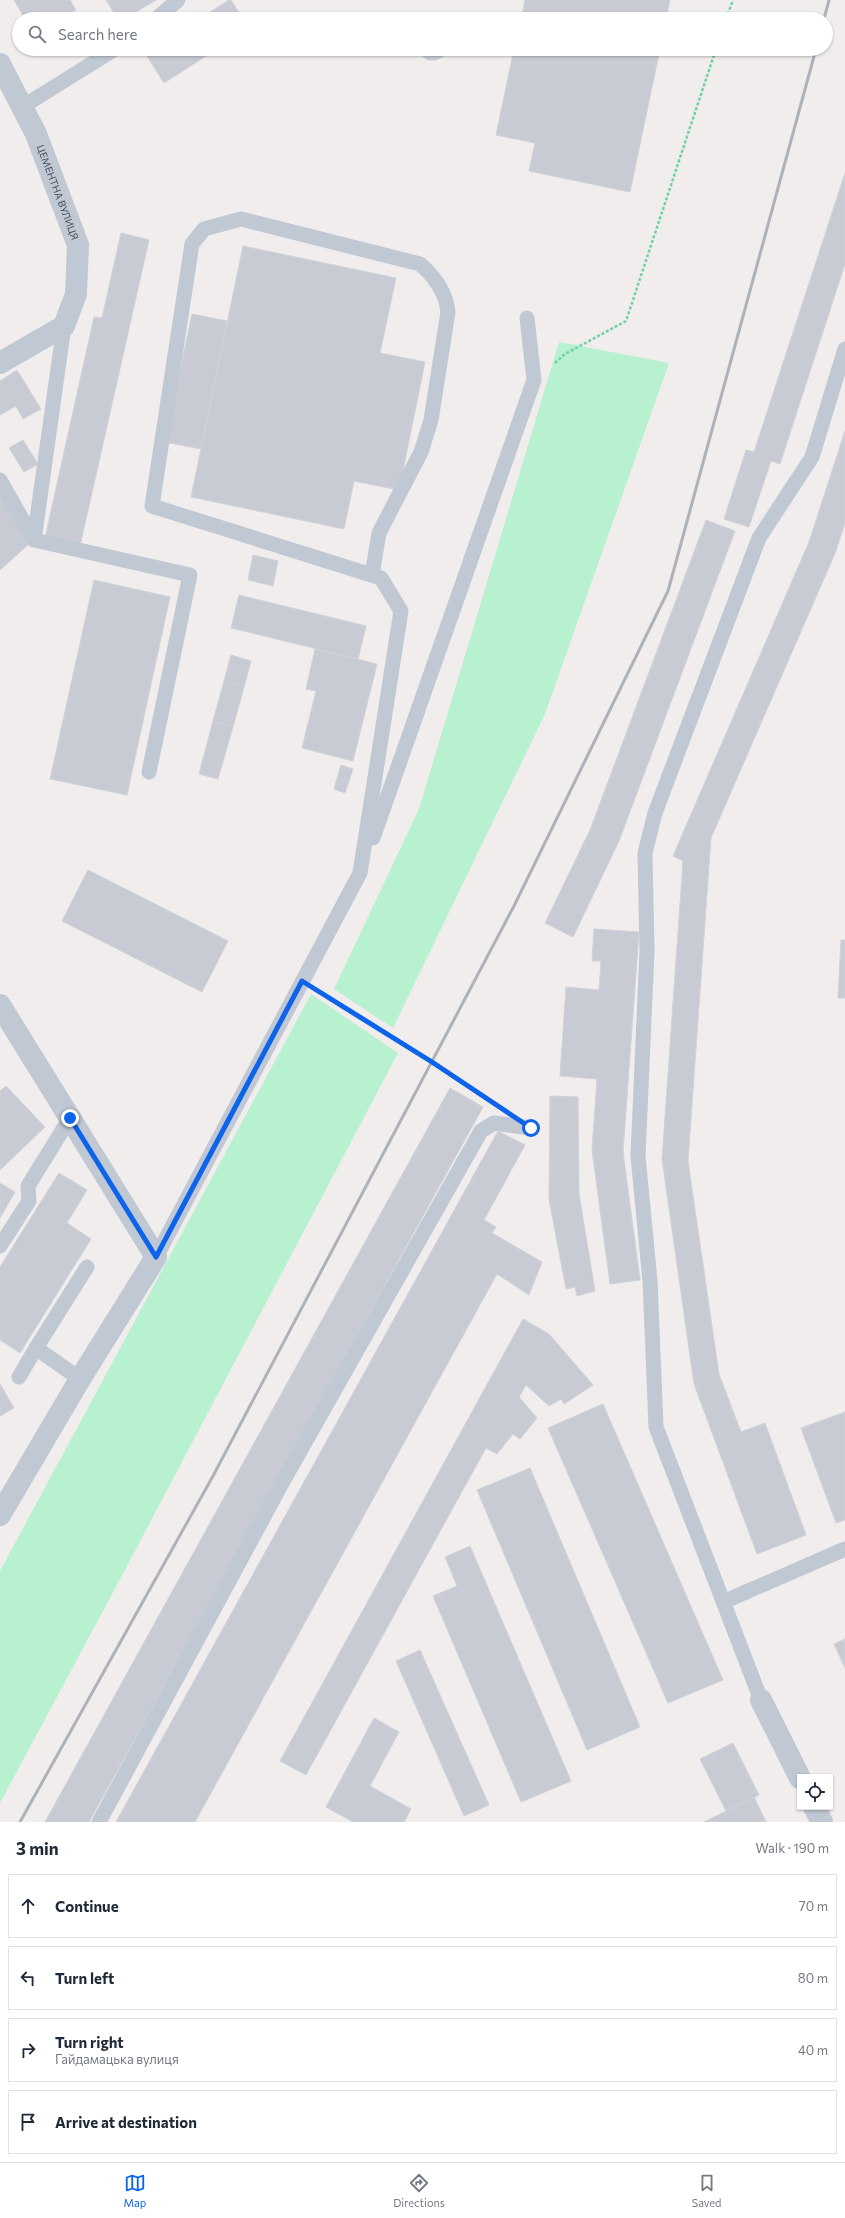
<!DOCTYPE html>
<html lang="en">
<head>
<meta charset="utf-8">
<style>
	:root { --surface:#fff; --page:#f2f2f3; --text:#1f2937; --muted:#747a83; --line:#e0e1e3; --accent:#0d63e9 }
	body { margin:0; font-family:Commissioner,sans-serif; background:var(--page); color:var(--text) }
	.controls { position:absolute; right:12px; bottom:12px; display:grid; overflow:hidden; border-radius:0px; box-shadow:0 1px 3px #0004 }
	.controls button { width:36px; height:36px; display:grid; place-items:center; padding:0; border:0; border-bottom:1px solid var(--line); background:var(--surface); color:var(--text); font:20px sans-serif }
	.stop { position:absolute; width:12px; height:12px; margin:-9px; border:3px solid #0d63e9; border-radius:50%; background:#fff }
	.stop.end { background:#0d63e9; border-color:#fff; box-shadow:0 1px 4px #0008 }
	.list { margin:0; padding:0; list-style:none }
	h2 { display:flex; justify-content:space-between; align-items:center; height:52px; margin:0; padding:0 16px; font-size:17px }
	h2 small { font-size:13px; font-weight:400; color:var(--muted) }
	.list li { display:grid; grid-template-columns:26px 1fr auto; gap:12px; align-items:center; box-sizing:border-box; height:64px; margin:0 8px 8px; padding:0 8px; border:1px solid var(--line); border-radius:0px }
	.list b { display:block; font-size:15px; white-space:nowrap }
	.list p { margin:0; font-size:13px; white-space:nowrap; color:var(--muted) }
	.list em { font-size:13px; font-style:normal; color:var(--muted) }
	.icon { flex:none; width:22px; height:22px; fill:none; stroke:currentColor; stroke-width:2; stroke-linecap:round; stroke-linejoin:round }
	.map { position:relative; flex:none; width:845px; height:1822px; overflow:hidden }
	.search { position:absolute; background:var(--surface); box-shadow:0 1px 3px #0004; left:12px; right:12px; top:12px; height:44px; display:flex; align-items:center; gap:10px; box-sizing:border-box; padding:0 14px; border-radius:22px; color:var(--muted); font-size:15px }
	.sheet { height:340px; background:var(--surface) }
	nav { display:flex; justify-content:space-around; align-items:center; box-sizing:border-box; height:56px; border-top:1px solid var(--line); background:var(--surface); font-size:11px; color:var(--muted) }
	nav a { display:grid; justify-items:center; gap:2px }
	nav .on { color:var(--accent) }
	.map>svg:first-child { display:block }
	.green { fill:#b7f1d0 }
	.building { fill:#c8cbd3; stroke:#d0d2d9 }
	.lines { fill:none; stroke-linecap:round; stroke-linejoin:round }
	.path { stroke:#6dd1a5; stroke-width:2.5; stroke-dasharray:3 2; stroke-linecap:butt }
	.lane { stroke:#bfc8d3; stroke-width:15 }
	.street { stroke:#bfc8d3; stroke-width:22 }
	.rail { stroke:#aeb2b8; stroke-width:3 }
	.route { stroke:#0d63e9; stroke-width:5 }
	.labels { text-anchor:middle; stroke-width:3; stroke-linejoin:round; paint-order:stroke }
	.street-label { font-size:10px; fill:#444f5b; stroke:#fff }
</style>
</head>
<body>
<div class="map">
<svg width="845" height="1822" viewBox="0 0 845 1822">
	<rect width="100%" height="100%" fill="#f0edec"/>
	<path class="green" d="M559 342 669 363 545 714 393 1028 334 989 419 809Z
		M311 994 398 1053 118 1583 0 1803V1571Z"/>
	<path class="building" d="M14 0H70L76 10 59 19H25Z
		M106 0H156L124 19H118Z
		M229 0H231L243 19H199Z
		M525 0H670L666 19H521Z
		M151 49H217L164 83 145 53Z
		M418 49H447L443 57 436 60H428L422 56Z
		M514 49H660L630 192 529 171 535 143 496 135Z
		M845 173V264L780 464 771 461 749 527 724 519 746 450 754 452Z
		M121 233 149 240 80 546 45 538 94 317 102 318Z
		M243 246 396 278 380 353 425 362 399 490 354 481 344 529 191 497Z
		M192 314 227 321 201 449 165 442Z
		M17 370 41 409 23 419 16 406 0 415V381Z
		M845 431V523L836 551 711 838 688 1161 719 1374 741 1432 765 1423 806 1535 757 1554 694 1384 662 1159 683 861 673 856 809 542Z
		M23 440 38 464 24 472 9 448Z
		M0 491 30 543 0 570Z
		M706 520 735 531 619 841 573 937 545 923 590 830Z
		M253 555 278 561 273 586 248 580Z
		M94 580 170 597 127 795 50 779Z
		M239 595 366 626 358 659 231 628Z
		M315 649 377 664 353 761 302 748 316 691 306 689Z
		M231 655 251 661 244 687 224 681Z
		M224 681 244 687 233 727 213 721Z
		M213 721 233 727 218 779 199 774Z
		M341 765 353 769 345 793 334 789Z
		M88 870 228 941 202 992 62 921Z
		M594 929 639 932 623 1152 640 1280 610 1284 592 1150 597 1079 560 1076 566 987 599 990 601 961H592Z
		M841 940H845V998H838Z
		M6 1086 45 1127 0 1170V1091Z
		M450 1088 483 1107 89 1822H45Z
		M550 1096 578 1097 579 1194 595 1291 577 1296 575 1287 566 1289 549 1199Z
		M498 1131 525 1145 484 1220 496 1227 492 1233 542 1262 529 1295 497 1274 195 1822H116Z
		M59 1173 87 1190 67 1223 91 1239 20 1353 0 1340V1267Z
		M0 1183 15 1192 0 1218Z
		M523 1319 549 1334 593 1385 564 1404 561 1399 549 1406 526 1385 519 1397 537 1418 520 1439 513 1434 497 1454 486 1448 306 1775 280 1761Z
		M0 1384 14 1408 0 1416Z
		M603 1404 723 1680 668 1703 548 1428Z
		M845 1412V1520L836 1523 801 1428Z
		M530 1468 640 1727 587 1750 477 1490Z
		M470 1546 571 1781 521 1802 433 1596 457 1586 445 1557Z
		M845 1639V1668L834 1644Z
		M420 1650 489 1805 464 1816 396 1661Z
		M374 1718 399 1732 370 1786 411 1809 404 1822H353L326 1807Z
		M733 1743 759 1795 726 1811 700 1759Z
		M754 1797 766 1822H704Z"/>
	<g class="lines">
		<path class="path" d="M726 19 733 0
			M555 363 565 354 626 321 716 49
			M322 993 491 1101"/>
		<path class="lane" d="M156 19 178 0
			M22 107 115 49
			M64 326 34 540 190 575 149 772
			M0 480 34 540
			M373 838 534 380 527 318
			M0 1246 29 1201 28 1186 70 1118
			M156 1257 360 873 401 611 381 578 152 506 192 244 204 229 241 219 420 264C434 276 446 293 448 312L431 420 421 452 379 533 372 575
			M19 1377 36 1348
			M80 1379 36 1348 87 1267
			M723 1602 845 1549
			M761 1700 656 1427 650 1281 638 1156 647 951 645 853 655 813 759 538 812 457 845 349
			M99 1822 281 1485 481 1131 494 1123 531 1128"/>
		<g class="street">
			<path id="s1" d="M0 64 36 134 78 245 76 294 64 326 0 363"/>
			<path d="M0 1005 156 1257 80 1379 0 1515"/>
			<path d="M761 1700 800 1778"/>
			<path d="M814 1807 822 1822"/>
		</g>
		<path class="rail" d="M824 19 829 0
			M20 1822 213 1476 514 906 668 591 816 49"/>
	</g>
	<g class="lines">
		<path class="route" d="M70 1118 156 1257 302 981 432 1062 531 1128"/>
	</g>
	<g class="labels">
		<g class="street-label">
			<text dy="4" stroke="none"><textPath href="#s1" startOffset="141">ЦЕМЕНТНА ВУЛИЦЯ</textPath></text>
		</g>
	</g>
</svg>
<div class="controls">
<button><svg class="icon" aria-label="locate" viewBox="0 0 24 24"><circle cx="12" cy="12" r="6"/><path d="M12 2v4M12 18v4M2 12h4M18 12h4"/></svg></button>
</div>
<div class="stop" style="left:531px;top:1128px"></div>
<div class="stop end" style="left:70px;top:1118px"></div>
<div class="search"><svg class="icon" aria-label="search" viewBox="0 0 24 24"><circle cx="10" cy="10" r="6"/><path d="M15 15l6 6"/></svg>Search here</div>
</div>
<section class="sheet">
<h2>3 min<small>Walk · 190 m</small></h2>
<ul class="list">
<li><svg class="icon" aria-label="ahead" viewBox="0 0 24 24"><path d="M12 20V5M6 11l6-6 6 6"/></svg><div><b>Continue</b></div><em>70 m</em></li>
<li><svg class="icon" aria-label="left" viewBox="0 0 24 24"><path d="M17 20v-9H6M10 6l-5 5 5 5"/></svg><div><b>Turn left</b></div><em>80 m</em></li>
<li><svg class="icon" aria-label="right" viewBox="0 0 24 24"><path d="M7 20v-9h11M14 6l5 5-5 5"/></svg><div><b>Turn right</b><p>Гайдамацька вулиця</p></div><em>40 m</em></li>
<li><svg class="icon" aria-label="arrive" viewBox="0 0 24 24"><path d="M6 21V4h12l-3 4 3 4H6"/></svg><div><b>Arrive at destination</b></div></li>
</ul>
</section>
<nav>
<a class="on"><svg class="icon" aria-label="map" viewBox="0 0 24 24"><path d="M3 6l6-2 6 2 6-2v14l-6 2-6-2-6 2zM9 4v14M15 6v14"/></svg>Map</a>
<a><svg class="icon" aria-label="directions" viewBox="0 0 24 24"><path d="M12 3l9 9-9 9-9-9zM9 14v-3h6M13 9l2 2-2 2"/></svg>Directions</a>
<a><svg class="icon" aria-label="saved" viewBox="0 0 24 24"><path d="M7 4h10v16l-5-4-5 4z"/></svg>Saved</a>
</nav>
</body>
</html>
